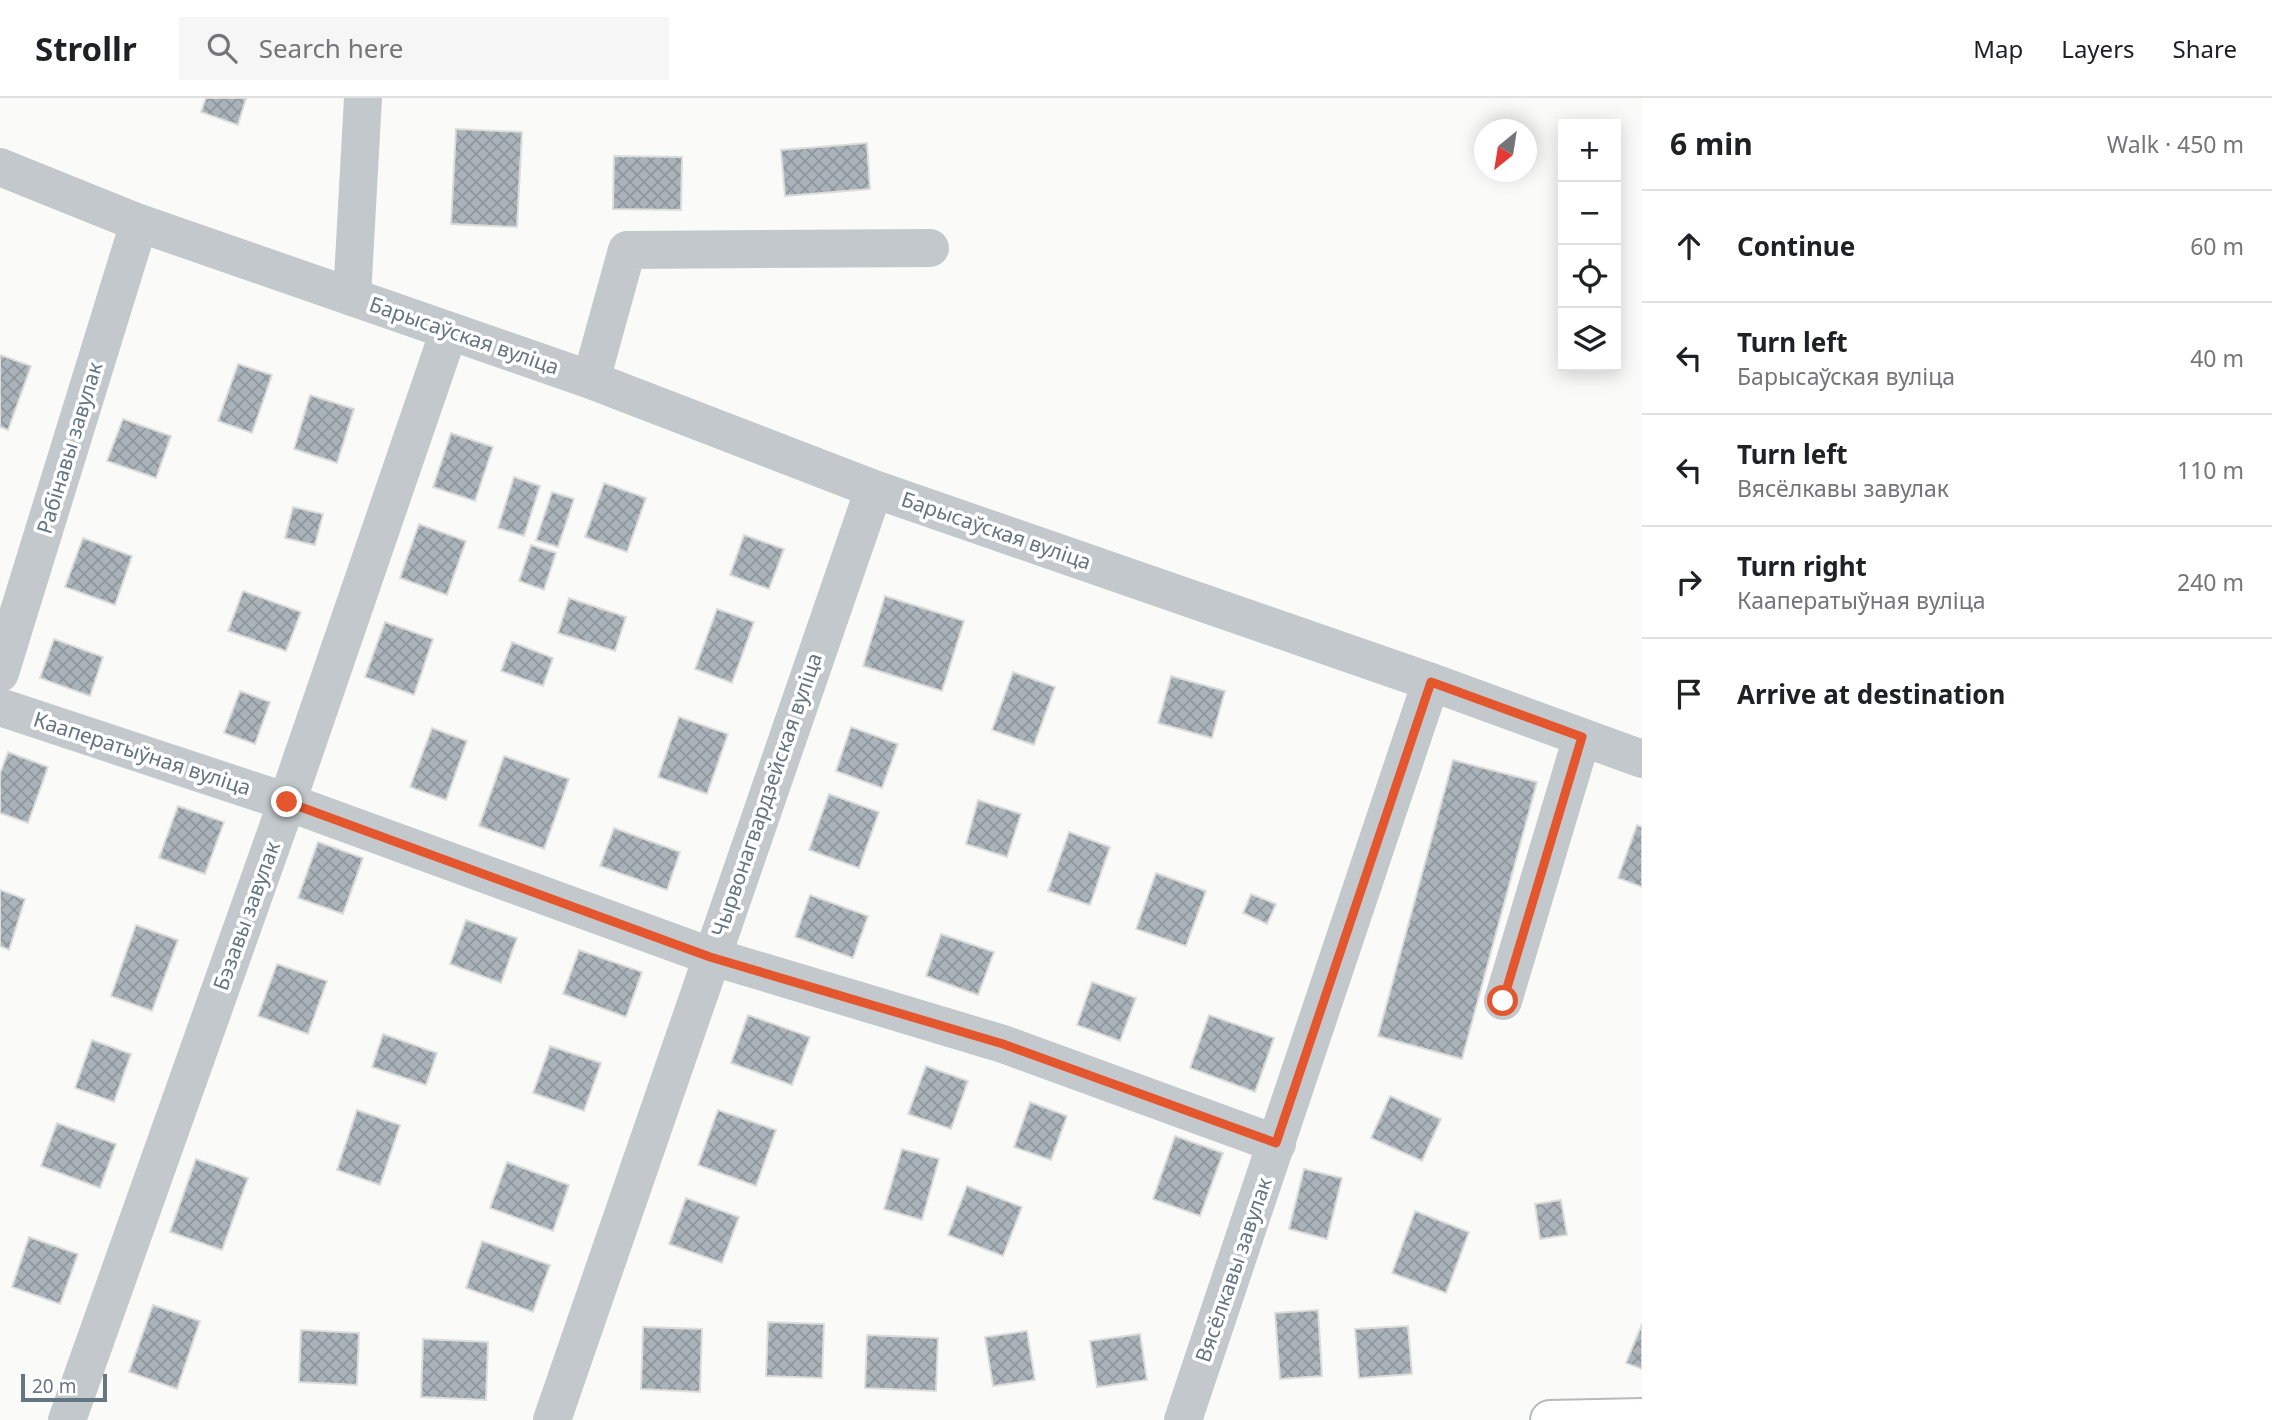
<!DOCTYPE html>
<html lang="en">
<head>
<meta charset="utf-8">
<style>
	:root { --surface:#fff; --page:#f6f6f6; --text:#202124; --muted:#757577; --line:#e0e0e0 }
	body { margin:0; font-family:"Noto Sans",sans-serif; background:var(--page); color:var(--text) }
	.controls { position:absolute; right:21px; top:21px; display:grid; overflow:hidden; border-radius:0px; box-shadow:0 4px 18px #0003 }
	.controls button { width:63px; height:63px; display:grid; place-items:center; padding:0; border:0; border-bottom:2px solid var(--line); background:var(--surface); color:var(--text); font:35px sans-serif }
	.compass { position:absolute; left:1474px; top:21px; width:63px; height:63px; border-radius:50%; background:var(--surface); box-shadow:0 4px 18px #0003; rotate:210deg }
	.scale { position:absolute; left:21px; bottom:18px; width:86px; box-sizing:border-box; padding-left:7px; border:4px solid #657683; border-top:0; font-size:19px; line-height:24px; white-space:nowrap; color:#657683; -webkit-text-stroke:5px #fff; paint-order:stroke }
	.stop { position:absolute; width:21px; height:21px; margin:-16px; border:5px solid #e4572e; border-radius:50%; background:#fff }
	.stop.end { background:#e4572e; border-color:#fff; box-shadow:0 2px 7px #0008 }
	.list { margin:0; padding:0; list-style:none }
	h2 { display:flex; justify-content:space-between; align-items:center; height:91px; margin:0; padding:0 28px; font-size:30px }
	h2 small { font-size:23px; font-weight:400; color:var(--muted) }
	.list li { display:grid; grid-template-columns:46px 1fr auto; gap:21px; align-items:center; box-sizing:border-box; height:112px; padding:0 28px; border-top:2px solid var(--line) }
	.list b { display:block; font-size:26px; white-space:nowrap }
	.list p { margin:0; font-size:23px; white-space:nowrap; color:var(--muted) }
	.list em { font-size:23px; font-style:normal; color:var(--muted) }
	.icon { flex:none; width:38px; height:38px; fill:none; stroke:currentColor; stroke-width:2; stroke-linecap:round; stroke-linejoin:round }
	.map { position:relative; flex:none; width:1642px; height:1322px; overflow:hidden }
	header { display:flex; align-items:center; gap:42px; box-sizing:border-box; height:98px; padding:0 35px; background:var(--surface); border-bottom:2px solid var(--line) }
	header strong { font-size:33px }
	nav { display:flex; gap:38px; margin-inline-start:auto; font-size:24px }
	.search { width:490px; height:63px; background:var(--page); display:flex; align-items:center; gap:18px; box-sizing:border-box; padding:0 24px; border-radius:0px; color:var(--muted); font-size:26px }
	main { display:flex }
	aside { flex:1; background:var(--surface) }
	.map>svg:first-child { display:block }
	.building { fill:url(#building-cross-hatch); stroke:#dcdcda; stroke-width:2 }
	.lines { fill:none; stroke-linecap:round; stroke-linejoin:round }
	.major-casing { stroke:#b5babe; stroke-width:42 }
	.minor { stroke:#c3c8cc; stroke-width:38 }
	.major { stroke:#fff; stroke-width:38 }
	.route { stroke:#e4572e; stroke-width:9 }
	.labels { text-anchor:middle; stroke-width:7; stroke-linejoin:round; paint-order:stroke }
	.street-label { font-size:21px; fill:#657683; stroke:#fff }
</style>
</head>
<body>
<header>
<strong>Strollr</strong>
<div class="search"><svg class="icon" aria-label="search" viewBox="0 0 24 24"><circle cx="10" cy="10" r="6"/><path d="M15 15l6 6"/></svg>Search here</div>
<nav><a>Map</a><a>Layers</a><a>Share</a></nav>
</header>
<main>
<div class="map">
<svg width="1642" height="1322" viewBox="0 0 1642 1322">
	<defs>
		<pattern id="building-cross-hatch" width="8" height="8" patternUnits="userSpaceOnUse" patternTransform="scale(1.75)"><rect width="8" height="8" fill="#aab3b9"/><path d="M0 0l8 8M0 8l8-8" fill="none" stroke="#8e969c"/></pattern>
	</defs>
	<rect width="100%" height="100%" fill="#fafaf8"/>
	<path class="building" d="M206 0H246L238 27 201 14Z
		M456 31 522 34 517 129 451 126Z
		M867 45 870 91 785 98 781 52Z
		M614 58 682 59 681 112 613 111Z
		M0 257 31 268 8 332 0 329Z
		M238 266 272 277 252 335 218 323Z
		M310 297 354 311 337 365 294 351Z
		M123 321 171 338 156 380 107 363Z
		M451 335 493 349 475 403 433 389Z
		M514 379 540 388 524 438 498 430Z
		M604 385 646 400 627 454 585 439Z
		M552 394 574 401 558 449 536 442Z
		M293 409 323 416 315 447 285 440Z
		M419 426 466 443 447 497 400 480Z
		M744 437 784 451 769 491 730 477Z
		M83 440 132 458 115 507 65 489Z
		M531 447 556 455 544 492 519 483Z
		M243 493 301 514 286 553 228 533Z
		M885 498 964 523 942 593 863 568Z
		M569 500 626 519 615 553 558 535Z
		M717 511 754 524 732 585 695 571Z
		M385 524 433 541 414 597 365 579Z
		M54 541 103 559 90 598 40 580Z
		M512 544 553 560 543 588 501 573Z
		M1013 574 1055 589 1034 647 992 632Z
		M1171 578 1225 593 1212 640 1158 625Z
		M240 593 270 604 255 646 224 635Z
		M679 619 728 636 707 696 658 679Z
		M851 629 898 646 882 690 836 673Z
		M432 630 467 643 446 702 410 689Z
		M8 654 48 669 28 725 0 715V676Z
		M504 658 569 681 544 751 479 728Z
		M1453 662 1537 684 1462 961 1378 938Z
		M829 696 879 714 859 770 809 752Z
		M978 702 1021 716 1007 759 966 746Z
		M178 708 224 724 205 776 159 760Z
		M1637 727 1642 729V789L1618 780Z
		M614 730 680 754 667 792 600 768Z
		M1069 734 1110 749 1090 807 1048 793Z
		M318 744 363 760 343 816 298 800Z
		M1156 775 1206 793 1186 848 1136 831Z
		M0 792 25 801 9 852 0 848Z
		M1251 796 1276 806 1267 826 1243 815Z
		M810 797 868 818 853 860 795 839Z
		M466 822 517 840 501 885 450 866Z
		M136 827 178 842 152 913 111 898Z
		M941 836 994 854 978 897 926 878Z
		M579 852 642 874 626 919 563 896Z
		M277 866 327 883 308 936 258 918Z
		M1092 884 1136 900 1120 943 1077 927Z
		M748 917 810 939 792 987 731 965Z
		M1209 917 1274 940 1255 994 1190 970Z
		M383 936 437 955 426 987 372 969Z
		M92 942 131 956 114 1004 75 990Z
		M550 948 601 965 584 1013 533 995Z
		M926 968 968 983 951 1031 908 1016Z
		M1390 998 1441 1021 1422 1063 1371 1040Z
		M1030 1004 1067 1018 1051 1062 1014 1049Z
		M357 1012 400 1027 380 1087 337 1072Z
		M718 1012 776 1032 756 1088 698 1067Z
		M57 1025 116 1046 100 1090 41 1068Z
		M1175 1038 1223 1055 1200 1118 1153 1101Z
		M902 1051 939 1061 922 1122 884 1111Z
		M196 1061 248 1080 222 1152 170 1134Z
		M507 1064 569 1087 553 1133 490 1110Z
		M1304 1071 1342 1080 1327 1141 1289 1131Z
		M967 1088 1022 1109 1003 1158 948 1137Z
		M686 1100 739 1119 722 1165 669 1146Z
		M1561 1102 1567 1137 1540 1141 1535 1106Z
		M1415 1113 1469 1134 1446 1195 1392 1175Z
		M29 1139 78 1156 60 1206 12 1189Z
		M482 1143 550 1167 533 1214 466 1190Z
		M153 1207 200 1223 177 1291 129 1274Z
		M1318 1212 1322 1278 1280 1281 1275 1215Z
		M768 1224 824 1226 822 1280 766 1278Z
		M1642 1226V1271L1626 1265Z
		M1408 1228 1412 1276 1359 1280 1355 1231Z
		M643 1229 702 1231 700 1294 641 1291Z
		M301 1232 359 1235 357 1287 299 1284Z
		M1027 1233 1035 1282 993 1288 985 1239Z
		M1140 1236 1147 1282 1097 1289 1090 1243Z
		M867 1237 938 1240 936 1293 865 1290Z
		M423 1241 488 1244 486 1302 421 1299Z"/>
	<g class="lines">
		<g class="major-casing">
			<path id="major" d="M1550 1322 1642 1320"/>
		</g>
		<path class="minor" d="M0 69 139 125 591 282 874 391 1431 584 1642 661
			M352 199 363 0
			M591 282 627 152 930 150
			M0 575 139 125
			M0 609 287 704 710 858 1003 946 1277 1046
			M1503 903 1582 639
			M67 1322 287 704 449 233
			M552 1322 874 391
			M1183 1322 1431 584"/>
		<use href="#major" class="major"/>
	</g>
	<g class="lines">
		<path class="route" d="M287 704 710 859 1003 946 1276 1045 1431 584 1582 639 1503 903"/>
	</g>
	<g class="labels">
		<g class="street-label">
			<text transform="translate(464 238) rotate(19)" y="7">Барысаўская вуліца</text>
			<text transform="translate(70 350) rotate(-73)" y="7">Рабінавы завулак</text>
			<text transform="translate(996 433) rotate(19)" y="7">Барысаўская вуліца</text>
			<text transform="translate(142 656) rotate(18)" y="7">Кааператыўная вуліца</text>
			<text transform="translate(767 697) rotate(-71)" y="7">Чырвонагвардзейская вуліца</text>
			<text transform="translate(247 818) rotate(-70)" y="7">Бэзавы завулак</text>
			<text transform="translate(1234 1172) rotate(-71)" y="7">Вясёлкавы завулак</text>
		</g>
	</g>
</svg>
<div class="controls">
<button>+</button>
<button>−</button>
<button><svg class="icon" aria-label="locate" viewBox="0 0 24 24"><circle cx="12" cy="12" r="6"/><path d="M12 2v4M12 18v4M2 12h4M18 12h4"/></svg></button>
<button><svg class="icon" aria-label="layers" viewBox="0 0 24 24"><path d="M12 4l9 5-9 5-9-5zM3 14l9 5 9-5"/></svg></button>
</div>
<svg class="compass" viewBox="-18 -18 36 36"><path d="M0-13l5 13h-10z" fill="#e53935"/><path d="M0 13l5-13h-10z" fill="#757577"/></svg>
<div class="scale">20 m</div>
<div class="stop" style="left:1503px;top:903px"></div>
<div class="stop end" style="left:287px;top:704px"></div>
</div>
<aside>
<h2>6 min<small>Walk · 450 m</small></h2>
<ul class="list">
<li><svg class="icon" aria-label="ahead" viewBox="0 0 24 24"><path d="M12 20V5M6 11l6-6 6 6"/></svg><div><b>Continue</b></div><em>60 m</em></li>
<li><svg class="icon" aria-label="left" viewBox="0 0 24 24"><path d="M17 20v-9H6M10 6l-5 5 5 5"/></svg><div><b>Turn left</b><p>Барысаўская вуліца</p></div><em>40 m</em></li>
<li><svg class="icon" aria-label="left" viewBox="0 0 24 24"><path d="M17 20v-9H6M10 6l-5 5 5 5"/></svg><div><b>Turn left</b><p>Вясёлкавы завулак</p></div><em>110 m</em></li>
<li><svg class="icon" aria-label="right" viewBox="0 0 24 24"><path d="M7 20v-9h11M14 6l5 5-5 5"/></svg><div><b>Turn right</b><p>Кааператыўная вуліца</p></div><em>240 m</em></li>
<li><svg class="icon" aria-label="arrive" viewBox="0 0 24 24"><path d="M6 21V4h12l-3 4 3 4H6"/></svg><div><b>Arrive at destination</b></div></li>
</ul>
</aside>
</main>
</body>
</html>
